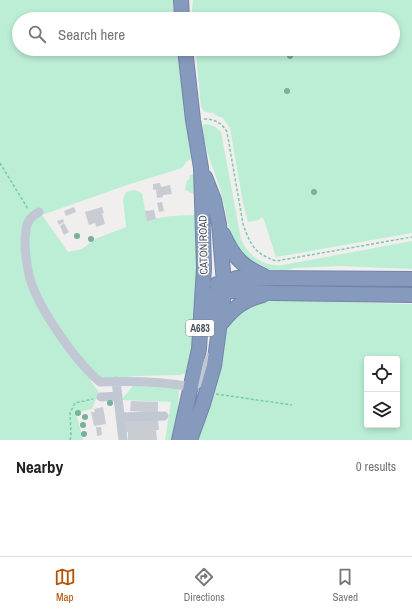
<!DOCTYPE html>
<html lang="en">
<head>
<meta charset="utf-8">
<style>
	:root { --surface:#fff; --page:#f6f6f6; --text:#222; --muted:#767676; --line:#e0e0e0; --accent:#b45309 }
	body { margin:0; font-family:"Archivo Narrow",sans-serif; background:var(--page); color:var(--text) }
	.controls { position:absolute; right:12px; bottom:12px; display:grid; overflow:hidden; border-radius:4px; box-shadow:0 2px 6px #0003 }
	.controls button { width:36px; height:36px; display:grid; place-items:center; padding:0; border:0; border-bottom:1px solid var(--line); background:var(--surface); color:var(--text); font:20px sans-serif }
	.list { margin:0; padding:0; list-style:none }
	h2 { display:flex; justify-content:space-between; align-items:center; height:52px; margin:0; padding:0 16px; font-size:17px }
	h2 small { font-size:13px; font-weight:400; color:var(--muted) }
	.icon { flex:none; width:22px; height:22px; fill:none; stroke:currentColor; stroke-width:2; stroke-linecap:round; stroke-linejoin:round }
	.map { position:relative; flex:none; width:412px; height:440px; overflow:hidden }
	.search { position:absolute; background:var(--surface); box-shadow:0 2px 6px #0003; left:12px; right:12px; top:12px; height:44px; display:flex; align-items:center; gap:10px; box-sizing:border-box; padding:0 14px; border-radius:22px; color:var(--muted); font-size:15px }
	.sheet { height:116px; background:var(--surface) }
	nav { display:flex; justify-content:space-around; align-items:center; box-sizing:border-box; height:56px; border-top:1px solid var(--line); background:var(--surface); font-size:11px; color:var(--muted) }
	nav a { display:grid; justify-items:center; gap:2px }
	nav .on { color:var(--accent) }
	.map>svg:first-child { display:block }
	.green { fill:#bceed6; fill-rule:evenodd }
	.building { fill:#caccd4 }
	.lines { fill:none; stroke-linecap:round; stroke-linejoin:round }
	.highway-casing { stroke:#7185a9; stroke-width:16 }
	.path { stroke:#75ccac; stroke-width:1.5; stroke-dasharray:3 2; stroke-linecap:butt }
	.minor { stroke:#c2c8d3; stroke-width:9 }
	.highway { stroke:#869abd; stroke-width:14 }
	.tree { fill:#79b09b }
	.labels { text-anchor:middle; stroke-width:3; stroke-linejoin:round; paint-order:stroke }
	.shield { fill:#fff; stroke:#7e848d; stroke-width:1 }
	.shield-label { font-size:10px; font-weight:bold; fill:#464f5c }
	.street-label { font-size:11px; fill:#464f5c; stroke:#fff }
</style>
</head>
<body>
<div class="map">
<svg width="412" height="440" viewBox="0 0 412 440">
	<rect width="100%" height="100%" fill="#f1eeee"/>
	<path class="green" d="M0 0H173V19H19V49H177L191 159 187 161 182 168 127 185 42 215 68 252 82 249 95 239 126 227 123 199 126 192 134 190 142 193 147 220 171 216 195 215 196 195 185 190 187 180H189L190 175 195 174 200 241 195 329 187 373 180 375 138 376 90 380 101 395V400L96 399 92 409 76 413 83 440H0Z
		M193 0H412V233L276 257 263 217 258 220 248 222 243 203 230 128 223 118 215 115 214 113 205 112 201 107 196 54 195 49H393V19H193L192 11Z
		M207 124 214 126 221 132 241 239C249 256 263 267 283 265L412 241V269L340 266 294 268 282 272H267L252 267 232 241 221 192 207 151 202 130 203 125Z
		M305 299 335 302 412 304V440H197L225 334 232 321 240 312 256 300ZM367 359H397V425H367Z
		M137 384 177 388 179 390 177 427 174 440H165L171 402 121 400 133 386Z"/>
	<path class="building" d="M160 183 161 187 170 185 172 194 163 195V197L157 198 156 189 153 190V184Z
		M162 202 164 211 159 212 157 203Z
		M74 207 76 212 66 216 64 211Z
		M102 207 104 213H102L105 224 96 227 95 223 89 225 85 212Z
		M154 210 156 219 147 221 145 211Z
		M63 219 64 222 59 225 57 221Z
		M64 223 69 232 64 235 60 226Z
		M131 401 158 402V413L130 411Z
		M103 407 106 424 94 426 91 412H95L94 409Z
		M158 419 159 430H156L157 440H128V432L125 433V421Z
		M96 427H101L102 435 97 436Z"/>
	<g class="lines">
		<g class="highway-casing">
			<path id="highway" d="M181 0 182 19
				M223 234C233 256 241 266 264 276
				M217 284 223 290 231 291 274 293 412 295
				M207 319C213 297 214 285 237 278L412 279
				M220 325C233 308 243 300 263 295
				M179 440 199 349 204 268 201 168 193 120 185 49
				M190 440 203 404 214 366 223 300 224 283 219 224 214 200 205 177"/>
		</g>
		<path class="path" d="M204 119C215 119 222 123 227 132L243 224C251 246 254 253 276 261L412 237
			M0 163 28 209
			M216 394 292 405
			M70 440 71 436 70 413 75 403 93 399"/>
		<path class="minor" d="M39 212C26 219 26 226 25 240 25 252 27 267 30 279 39 309 76 362 100 382 131 381 160 381 190 387L199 383 210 357
			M116 381 123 440
			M101 397 118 396
			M120 417 164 416"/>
		<use href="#highway" class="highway"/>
	</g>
	<g class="tree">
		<circle cx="290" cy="56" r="3"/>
		<circle cx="287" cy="91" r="3"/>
		<circle cx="314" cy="192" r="3"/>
		<circle cx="77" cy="236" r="3"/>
		<circle cx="91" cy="239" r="3"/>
		<circle cx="110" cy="403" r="3"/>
		<circle cx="78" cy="413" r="3"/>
		<circle cx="85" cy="417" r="3"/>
		<circle cx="83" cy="425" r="3"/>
		<circle cx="84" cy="434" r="3"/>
	</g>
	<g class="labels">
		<rect class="shield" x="186" y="320" width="28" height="16" rx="3"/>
		<g class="shield-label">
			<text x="200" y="332">A683</text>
		</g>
		<g class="street-label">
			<text transform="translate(203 245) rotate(-91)" y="4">CATON ROAD</text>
		</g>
	</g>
</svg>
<div class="controls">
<button><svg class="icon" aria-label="locate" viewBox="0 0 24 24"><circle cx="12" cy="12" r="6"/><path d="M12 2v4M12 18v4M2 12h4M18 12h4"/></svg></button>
<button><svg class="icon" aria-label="layers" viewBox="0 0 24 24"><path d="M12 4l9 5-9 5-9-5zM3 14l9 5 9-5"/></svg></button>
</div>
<div class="search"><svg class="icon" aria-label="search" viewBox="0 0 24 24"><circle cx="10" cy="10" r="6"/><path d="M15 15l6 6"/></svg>Search here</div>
</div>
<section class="sheet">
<h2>Nearby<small>0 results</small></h2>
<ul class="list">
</ul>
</section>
<nav>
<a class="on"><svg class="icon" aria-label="map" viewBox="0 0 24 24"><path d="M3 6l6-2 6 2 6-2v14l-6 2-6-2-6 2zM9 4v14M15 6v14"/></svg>Map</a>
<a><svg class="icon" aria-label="directions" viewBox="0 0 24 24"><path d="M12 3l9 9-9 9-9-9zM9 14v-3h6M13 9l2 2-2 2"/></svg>Directions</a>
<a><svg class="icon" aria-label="saved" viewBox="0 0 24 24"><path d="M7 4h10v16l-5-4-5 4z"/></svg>Saved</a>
</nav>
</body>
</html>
